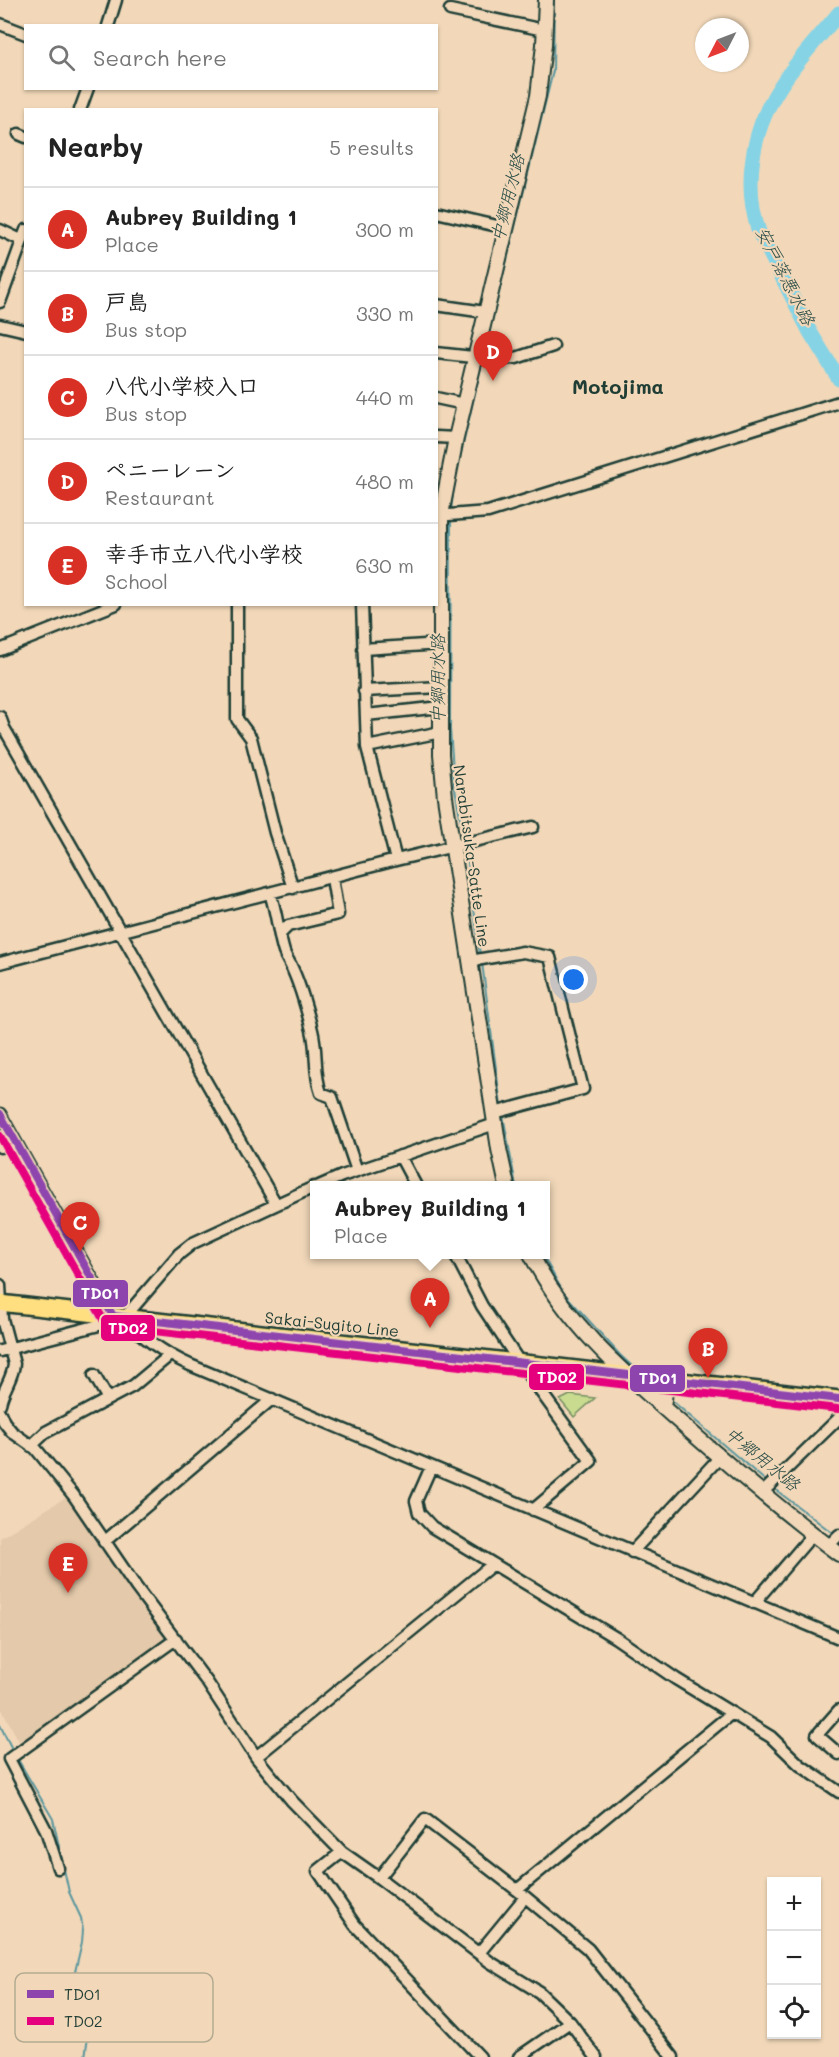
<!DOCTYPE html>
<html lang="en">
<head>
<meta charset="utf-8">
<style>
	:root { --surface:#fff; --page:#f2f2f2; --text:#222; --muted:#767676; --line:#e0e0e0; --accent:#d93025 }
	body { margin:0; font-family:Mali,"Klee One",sans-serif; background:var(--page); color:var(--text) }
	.controls { position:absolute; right:18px; bottom:18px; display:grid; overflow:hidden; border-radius:0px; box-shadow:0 2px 4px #0004 }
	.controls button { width:54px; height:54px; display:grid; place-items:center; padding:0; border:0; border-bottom:2px solid var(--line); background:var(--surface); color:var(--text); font:30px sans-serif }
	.compass { position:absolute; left:695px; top:18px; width:54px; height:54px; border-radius:50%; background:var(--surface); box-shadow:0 2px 4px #0004; rotate:228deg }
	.you { position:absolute; left:574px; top:980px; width:21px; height:21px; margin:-15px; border:4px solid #fff; border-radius:50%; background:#1a73e8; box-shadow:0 0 0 9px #1a73e833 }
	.badge { display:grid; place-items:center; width:39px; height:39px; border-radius:50%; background:var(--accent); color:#fff; font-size:20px; font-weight:700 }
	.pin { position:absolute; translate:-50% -50px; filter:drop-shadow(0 2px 3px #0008) }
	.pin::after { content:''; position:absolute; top:32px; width:21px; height:18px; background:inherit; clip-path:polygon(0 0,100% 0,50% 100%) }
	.popup { position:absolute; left:310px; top:1181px; width:240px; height:78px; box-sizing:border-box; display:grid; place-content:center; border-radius:0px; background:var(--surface); filter:drop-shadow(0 2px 4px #0005); font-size:20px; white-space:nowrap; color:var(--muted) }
	.popup b { font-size:22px; color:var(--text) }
	.popup::after { content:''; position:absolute; left:50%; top:100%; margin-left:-12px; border:12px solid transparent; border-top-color:var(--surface) }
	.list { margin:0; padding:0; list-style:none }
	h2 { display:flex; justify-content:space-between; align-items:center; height:78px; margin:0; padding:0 24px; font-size:26px }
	h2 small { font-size:20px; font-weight:400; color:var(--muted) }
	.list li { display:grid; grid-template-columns:39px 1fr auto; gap:18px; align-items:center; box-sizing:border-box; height:84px; padding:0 24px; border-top:2px solid var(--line) }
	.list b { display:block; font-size:22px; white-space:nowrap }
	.list p { margin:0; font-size:20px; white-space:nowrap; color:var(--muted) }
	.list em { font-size:20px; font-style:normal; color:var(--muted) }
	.icon { flex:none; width:33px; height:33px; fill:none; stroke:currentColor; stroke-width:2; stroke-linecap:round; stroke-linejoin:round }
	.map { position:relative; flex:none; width:839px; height:2057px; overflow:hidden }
	.search { position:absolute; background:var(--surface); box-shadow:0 2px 4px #0004; left:24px; top:24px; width:414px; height:66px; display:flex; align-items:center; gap:15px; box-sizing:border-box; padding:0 21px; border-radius:0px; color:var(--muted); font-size:22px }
	.panel { position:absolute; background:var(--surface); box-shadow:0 2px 4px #0004; left:24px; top:108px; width:414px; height:498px; border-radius:0px }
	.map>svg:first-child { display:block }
	.built { fill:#e4c9aa }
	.green { fill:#c8db8f; stroke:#748c62; stroke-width:1.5 }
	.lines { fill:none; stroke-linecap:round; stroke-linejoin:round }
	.stream { stroke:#5d979e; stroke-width:2 }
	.river { stroke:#86d3e5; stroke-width:15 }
	.street-casing { stroke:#1f3d34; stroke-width:15 }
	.secondary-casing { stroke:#1f3d34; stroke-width:18 }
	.primary-casing { stroke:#1f3d34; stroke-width:20 }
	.street { stroke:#f2d8b9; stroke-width:10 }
	.secondary { stroke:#f2d8b9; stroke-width:14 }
	.primary { stroke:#ffdf80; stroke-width:15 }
	.bus-1-casing { stroke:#f2d8b9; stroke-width:12 }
	.bus-2-casing { stroke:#f2d8b9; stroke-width:12 }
	.bus-1 { stroke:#8e44ad; stroke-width:8 }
	.bus-2 { stroke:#e5007d; stroke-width:8 }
	.labels { text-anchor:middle; stroke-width:4.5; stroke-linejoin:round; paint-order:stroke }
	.street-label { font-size:16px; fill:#1f3d34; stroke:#f2d8b9 }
	.water-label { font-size:18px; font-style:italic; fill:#294c46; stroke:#f2d8b9 }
	.quarter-label { font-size:20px; font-weight:bold; fill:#1f3d34; stroke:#f2d8b9 }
	.key { fill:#f2d8b9; stroke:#b3aa91; stroke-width:1.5 }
	.key-label { font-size:16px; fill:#1f3d34 }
	.line-badge { stroke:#f2d8b9; stroke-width:2 }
	.badge-label { font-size:16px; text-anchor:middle; font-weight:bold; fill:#fff }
</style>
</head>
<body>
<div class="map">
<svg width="839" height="2057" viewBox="0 0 839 2057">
	<rect width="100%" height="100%" fill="#f2d8b9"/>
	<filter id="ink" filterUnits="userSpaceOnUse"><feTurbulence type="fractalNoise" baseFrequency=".0167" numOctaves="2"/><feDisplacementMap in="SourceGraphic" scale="12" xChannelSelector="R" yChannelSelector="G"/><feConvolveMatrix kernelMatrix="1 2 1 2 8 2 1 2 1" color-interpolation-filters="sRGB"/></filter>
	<g filter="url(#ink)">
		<path class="built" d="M68 1496 101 1547 170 1639 21 1745 0 1706V1538Z"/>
		<path class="green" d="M570 1395 595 1398 574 1417 560 1400Z"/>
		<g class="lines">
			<path class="stream" d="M484 354 553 71 554 0
				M451 510 455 479 482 363
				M451 518 450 729 454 783 464 839
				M466 847 480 955
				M482 963 501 1106
				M503 1115 516 1186
				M542 1254 563 1292 620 1355 634 1368
				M670 1399 768 1483
				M772 1487 834 1534
				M0 1725 13 1751
				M17 1758 53 1819 69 1892 81 1918 83 1930 82 1942 74 1976 72 1998 86 2021 88 2036 85 2057"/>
			<path class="river" d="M839 13C819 38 795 62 778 90 752 131 743 185 759 232L810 332 839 379"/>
			<g class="street-casing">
				<path id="street" d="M450 10 544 30
					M0 24 26 34
					M108 26 116 0
					M80 110 88 88
					M19 134 26 137
					M436 212 506 228
					M0 230 21 240
					M0 302 26 230
					M436 305 485 312
					M0 325 26 331
					M436 353 491 359 516 358 553 346
					M436 398 464 404
					M436 437 456 438
					M436 516 488 512 839 402
					M237 604V719L251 738 275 833 293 888
					M362 604 367 747 396 860
					M363 649 441 644
					M0 650 116 604
					M364 691 441 687
					M366 715 441 707
					M0 717 4 728 276 1204
					M367 747 441 732
					M270 893C277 913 278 933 284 952 286 958 290 963 292 968 301 987 307 1010 312 1030 318 1053 313 1071 321 1093L332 1097 357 1171
					M280 934 288 926 338 914 332 878
					M470 961 523 952 550 957 583 1089 494 1113
					M0 963 396 860 533 827
					M0 1114 113 1316 99 1325 0 1351
					M0 1147 14 1140
					M400 1156 416 1186
					M319 1186 342 1176 495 1124
					M314 1187 193 1243 179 1254 124 1318C143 1339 164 1353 190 1365L839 1638
					M455 1254 482 1306 520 1363 591 1461 533 1510
					M0 1285 2 1319 14 1364C13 1378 3 1389 0 1404
					M94 1375 108 1399
					M0 1413 4 1422 12 1432 36 1449 74 1496 136 1587 207 1682 256 1757 292 1801 342 1852 379 1878 490 1962 539 1992 570 2022 596 2057
					M31 1446 46 1432 133 1386 170 1355
					M431 1467 416 1501 419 1513 432 1527 616 1638 676 1679 771 1737 800 1765 839 1792
					M762 1493 839 1418
					M104 1542 272 1399
					M828 1546 839 1535
					M632 1552 720 1457
					M754 1603 813 1534
					M839 1710 817 1735 839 1754
					M256 1757 492 1565
					M342 1852 318 1871 355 1925 480 2057
					M58 1868 46 1830 9 1759 176 1639
					M379 1878 425 1819 517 1890 588 1949 673 2057
					M517 1890 732 1713
					M479 1953 525 1897
					M519 2057 570 2022"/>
			</g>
			<g class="secondary-casing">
				<path id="secondary" d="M507 1186 499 1149 445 797 441 754V515L456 438 538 96 544 45 546 0
					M531 1254C568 1328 631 1379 691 1432 739 1474 788 1516 839 1554
					M663 1407 665 1392 677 1380"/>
			</g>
			<g class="primary-casing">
				<path id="primary" d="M0 1303 839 1399"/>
			</g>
			<use href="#street" class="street"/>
			<use href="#secondary" class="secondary"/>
			<use href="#primary" class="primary"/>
			<g class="bus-1-casing">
				<path id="bus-1" d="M0 1114 113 1316
					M113 1316 839 1399"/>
			</g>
			<g class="bus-2-casing">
				<path id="bus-2" d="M0 1136 104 1321 110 1326 838 1409"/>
			</g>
			<use href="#bus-1" class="bus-1"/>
			<use href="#bus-2" class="bus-2"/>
		</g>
	</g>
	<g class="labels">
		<g class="street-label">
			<text transform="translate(472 856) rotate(82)" y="6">Narabitsuka-Satte Line</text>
			<text transform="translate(332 1324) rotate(6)" y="6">Sakai-Sugito Line</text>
		</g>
		<g class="water-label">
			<text transform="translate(508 198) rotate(-76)" y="6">中郷用水路</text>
			<text transform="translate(785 276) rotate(63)" y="6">安戸落悪水路</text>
			<text transform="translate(438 679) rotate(-90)" y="6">中郷用水路</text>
			<text transform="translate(762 1459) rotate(39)" y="6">中郷用水路</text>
		</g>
		<g class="quarter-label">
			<text x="618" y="394">Motojima</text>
		</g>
	</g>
	<rect x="15" y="1973" width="198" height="69" rx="9" class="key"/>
	<rect x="27" y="1990" width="27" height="8" fill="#8e44ad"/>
	<rect x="27" y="2017" width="27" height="8" fill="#e5007d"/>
	<g class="key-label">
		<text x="64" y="2000">TD01</text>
		<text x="64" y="2027">TD02</text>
	</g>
	<g class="line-badge">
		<rect x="72" y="1279" width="57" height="29" rx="6" fill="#8e44ad"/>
		<rect x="100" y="1314" width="56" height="28" rx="6" fill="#e5007d"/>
		<rect x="528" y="1363" width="57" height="28" rx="6" fill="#e5007d"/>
		<rect x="629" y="1364" width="57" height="29" rx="6" fill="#8e44ad"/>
	</g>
	<g class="badge-label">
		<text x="100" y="1299">TD01</text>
		<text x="128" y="1334">TD02</text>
		<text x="557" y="1383">TD02</text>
		<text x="658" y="1384">TD01</text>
	</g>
</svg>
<div class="controls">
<button>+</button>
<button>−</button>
<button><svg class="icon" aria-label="locate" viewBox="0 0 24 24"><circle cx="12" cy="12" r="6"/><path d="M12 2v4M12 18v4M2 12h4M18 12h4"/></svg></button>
</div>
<svg class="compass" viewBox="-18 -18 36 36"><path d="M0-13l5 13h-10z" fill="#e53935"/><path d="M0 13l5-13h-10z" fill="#767676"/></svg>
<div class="you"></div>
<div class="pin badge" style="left:430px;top:1328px">A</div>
<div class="popup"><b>Aubrey Building 1</b>Place</div>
<div class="pin badge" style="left:708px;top:1378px">B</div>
<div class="pin badge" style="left:80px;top:1252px">C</div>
<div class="pin badge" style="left:493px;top:381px">D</div>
<div class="pin badge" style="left:68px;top:1593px">E</div>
<div class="search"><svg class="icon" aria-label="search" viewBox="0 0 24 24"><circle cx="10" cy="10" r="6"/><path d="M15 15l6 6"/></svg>Search here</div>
<section class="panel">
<h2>Nearby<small>5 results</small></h2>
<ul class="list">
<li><span class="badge">A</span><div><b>Aubrey Building 1</b><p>Place</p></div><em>300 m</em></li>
<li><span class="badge">B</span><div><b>戸島</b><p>Bus stop</p></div><em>330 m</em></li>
<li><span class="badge">C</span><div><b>八代小学校入口</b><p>Bus stop</p></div><em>440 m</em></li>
<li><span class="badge">D</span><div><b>ペニーレーン</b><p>Restaurant</p></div><em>480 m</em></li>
<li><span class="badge">E</span><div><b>幸手市立八代小学校</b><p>School</p></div><em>630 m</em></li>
</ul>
</section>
</div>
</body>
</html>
